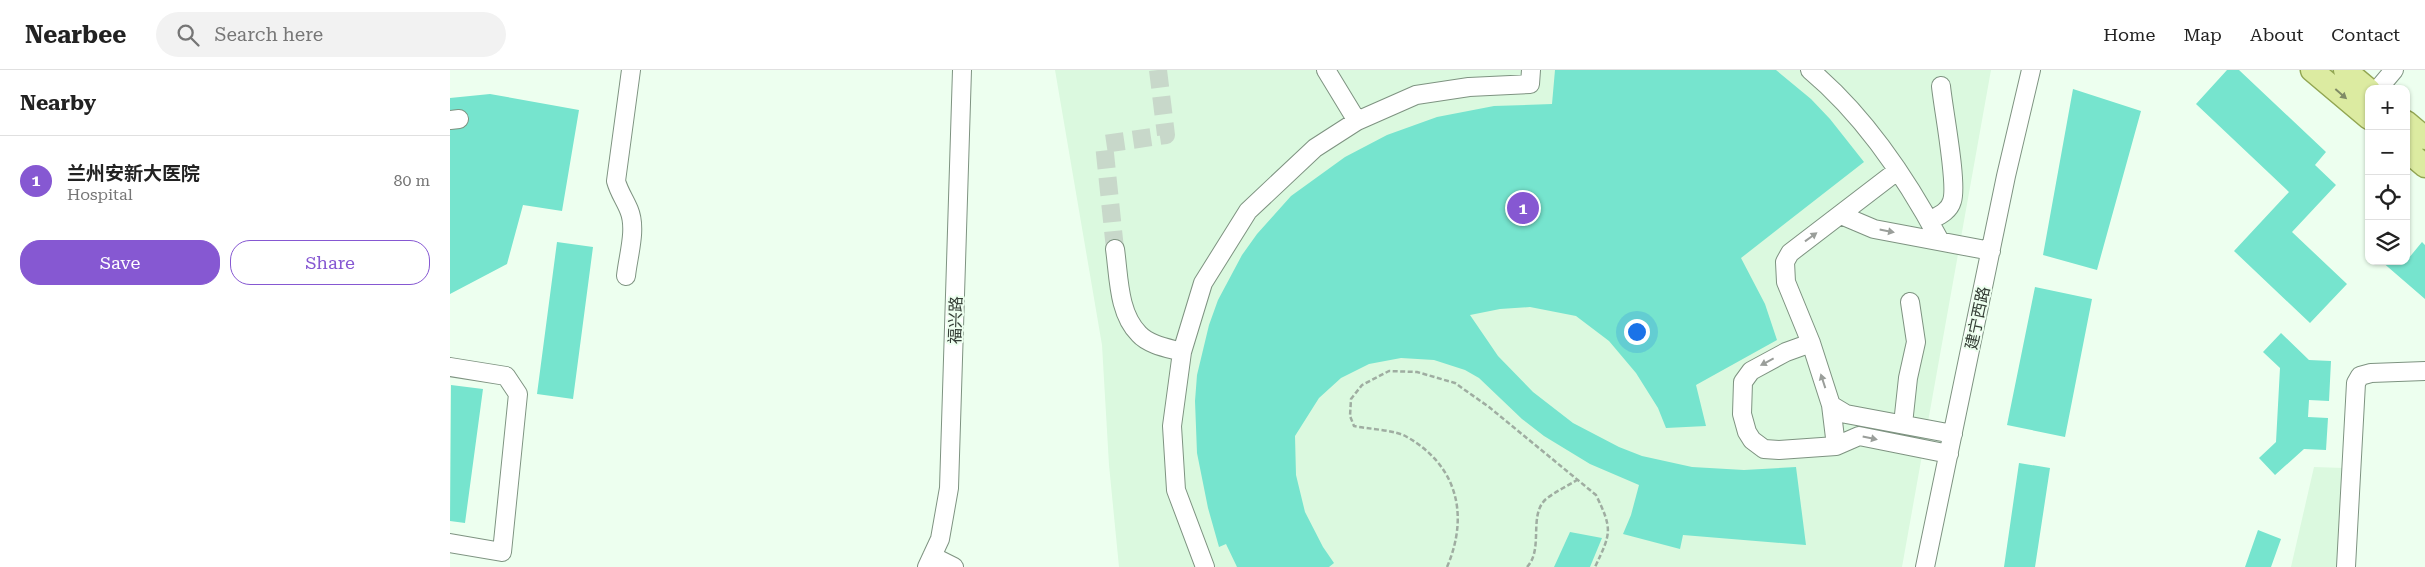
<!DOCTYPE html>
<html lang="en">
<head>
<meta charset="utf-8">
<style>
	:root { --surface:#fff; --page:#f2f2f2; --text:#222; --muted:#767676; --line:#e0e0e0; --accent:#8658d2 }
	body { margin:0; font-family:"Roboto Serif","Noto Sans SC",serif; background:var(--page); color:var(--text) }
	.controls { position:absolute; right:15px; top:15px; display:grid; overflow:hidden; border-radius:10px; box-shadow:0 1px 4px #0004 }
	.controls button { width:45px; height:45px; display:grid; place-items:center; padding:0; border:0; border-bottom:1px solid var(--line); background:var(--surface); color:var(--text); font:25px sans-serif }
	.you { position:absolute; left:1186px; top:261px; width:18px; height:18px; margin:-12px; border:4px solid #fff; border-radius:50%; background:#1a73e8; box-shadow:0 0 0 8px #1a73e833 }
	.badge { display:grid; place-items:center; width:32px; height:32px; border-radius:50%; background:var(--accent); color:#fff; font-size:16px; font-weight:700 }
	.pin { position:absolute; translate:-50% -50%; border:2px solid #fff; box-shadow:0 1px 5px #0006 }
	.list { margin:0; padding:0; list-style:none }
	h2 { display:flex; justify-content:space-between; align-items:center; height:65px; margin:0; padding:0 20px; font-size:21px }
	h2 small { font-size:16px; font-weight:400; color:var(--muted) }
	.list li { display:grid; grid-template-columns:32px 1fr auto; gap:15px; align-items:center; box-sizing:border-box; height:90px; padding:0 20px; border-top:1px solid var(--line) }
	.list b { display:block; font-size:19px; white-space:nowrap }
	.list p { margin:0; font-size:16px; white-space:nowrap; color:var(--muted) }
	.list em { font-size:16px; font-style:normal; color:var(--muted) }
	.actions { display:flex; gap:10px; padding:15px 20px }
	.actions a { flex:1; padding:11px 0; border:1px solid var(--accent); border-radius:20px; text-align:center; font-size:18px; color:var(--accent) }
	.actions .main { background:var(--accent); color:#fff }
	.icon { flex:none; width:28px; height:28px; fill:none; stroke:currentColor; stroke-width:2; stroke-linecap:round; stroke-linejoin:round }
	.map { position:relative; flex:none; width:1975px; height:497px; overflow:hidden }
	header { display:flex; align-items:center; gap:30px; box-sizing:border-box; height:70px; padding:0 25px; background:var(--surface); border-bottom:1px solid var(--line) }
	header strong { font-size:24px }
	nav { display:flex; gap:28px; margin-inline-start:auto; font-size:18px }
	.search { width:350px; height:45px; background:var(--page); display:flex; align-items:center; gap:12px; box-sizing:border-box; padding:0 18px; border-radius:28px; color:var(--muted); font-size:19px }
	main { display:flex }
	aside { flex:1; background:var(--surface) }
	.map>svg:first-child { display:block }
	.built { fill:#dbf9df }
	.building { fill:#76e4ce }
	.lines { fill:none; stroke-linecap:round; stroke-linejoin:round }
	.minor-tunnel { stroke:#c8d8ca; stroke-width:18; stroke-dasharray:18 9; stroke-linecap:butt }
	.minor-casing { stroke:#7e9381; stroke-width:20 }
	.major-casing { stroke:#92a652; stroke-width:25 }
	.path { stroke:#9fada1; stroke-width:2.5; stroke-dasharray:5 2.5; stroke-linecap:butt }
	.minor { stroke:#fff; stroke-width:18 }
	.major { stroke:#dceba1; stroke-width:22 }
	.oneway { fill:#808b66 }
	.oneway2 { fill:#9a9e9a }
	.labels { text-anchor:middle; stroke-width:4; stroke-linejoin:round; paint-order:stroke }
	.street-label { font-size:16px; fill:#343d35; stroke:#edffef }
</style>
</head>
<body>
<header>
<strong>Nearbee</strong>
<div class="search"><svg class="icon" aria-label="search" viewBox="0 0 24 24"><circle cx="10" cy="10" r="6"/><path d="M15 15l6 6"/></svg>Search here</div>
<nav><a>Home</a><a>Map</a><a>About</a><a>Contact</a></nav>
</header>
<main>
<aside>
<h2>Nearby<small></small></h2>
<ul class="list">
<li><span class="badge">1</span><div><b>兰州安新大医院</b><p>Hospital</p></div><em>80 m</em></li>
</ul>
<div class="actions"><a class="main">Save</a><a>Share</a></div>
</aside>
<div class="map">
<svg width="1975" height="497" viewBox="0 0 1975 497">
	<rect width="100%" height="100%" fill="#edffef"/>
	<path class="built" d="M605 0H1541L1452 497H669L659 395 652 275Z
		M1864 397 1894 398 1889 497H1841Z"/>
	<path class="building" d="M1105 0H1326L1361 29 1380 49 1414 92 1291 188 1315 234 1327 270 1246 315 1256 356 1216 358 1208 338 1186 303 1159 271 1126 246 1080 237 1050 239 1020 245 1048 286 1083 322 1123 353 1169 377 1192 386 1242 397 1294 400 1346 397 1356 475 1233 465 1230 479 1173 464 1181 445 1189 415 1140 394 1094 366 1072 349 1029 308 1015 300 984 290 951 288 919 294 891 308 869 328 845 366 846 405 855 442 873 477 884 493 879 497H787L776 474 769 477 758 438 747 383 745 331 747 305 759 255 768 230 792 185 807 164 841 126 895 87 937 65 987 47 1044 36 1102 34Z
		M1777 0H1789L1876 82 1865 95 1886 115 1842 162 1897 214 1860 253 1784 181 1839 122 1746 34Z
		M1623 19 1691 41 1647 200 1593 185Z
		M40 24 129 40 112 141 73 135 57 194 0 224V28Z
		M107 172 143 177 123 329 87 324Z
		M1972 172 1975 175V229L1931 191H1956V187L1958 189Z
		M1585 217 1642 229 1615 367 1557 355Z
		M1831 263 1859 290 1881 291 1879 331 1859 330 1858 347 1878 348 1876 380 1854 379 1825 405 1809 388 1826 372 1830 298 1813 282Z
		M1 315 33 319 15 453 0 451Z
		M1569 393 1600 398 1585 497H1554Z
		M1808 460 1831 469 1821 497H1795Z
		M1120 462 1152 468 1140 497H1104Z"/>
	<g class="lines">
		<path class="minor-tunnel" d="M665 179 654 74 716 65 708 0"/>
		<g class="minor-casing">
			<path id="minor" d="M876 0 907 51
				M1360 0C1415 46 1457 109 1490 171
				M1928 19 1944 0
				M0 50 9 49
				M1391 145 1424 159 1541 181
				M1479 151C1488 146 1499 142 1502 131 1508 114 1493 38 1491 16
				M665 179C669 207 668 243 689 264 699 275 718 278 732 282
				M176 206C178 186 187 159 179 140 175 130 169 122 166 111L181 0
				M1361 273 1336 282 1301 301 1293 312 1292 344 1297 362 1302 370 1314 379 1329 380 1386 376 1409 366 1499 384
				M0 297 56 306 68 324 52 482 0 473
				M1381 335 1396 344 1503 364
				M1453 354 1458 308 1466 272 1460 232
				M1386 376 1381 335 1361 273 1336 212 1335 192 1340 183 1447 101
				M482 486 504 497
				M477 497 490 469 499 418 512 0
				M755 497 726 420 722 356 732 282 753 213 798 141 865 78 907 51 966 25 1019 17 1080 14 1081 0
				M1475 497 1556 106 1581 0
				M1896 497 1906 313 1910 306 1921 303 1975 301"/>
		</g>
		<g class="major-casing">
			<path id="major" d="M1862 0 1919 48
				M1895 0 1919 20
				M1956 52 1975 68
				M1956 80 1975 96"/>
		</g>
		<path class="path" d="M997 497C1019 446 1008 396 957 367 946 360 918 359 904 356L900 346 901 329 912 315 939 301 967 302 1005 313 1039 337 1146 425C1163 460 1161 463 1145 497
			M1077 497C1094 479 1078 445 1096 429 1105 422 1117 416 1127 410"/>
		<use href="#minor" class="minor"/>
		<use href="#major" class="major"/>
	</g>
	<defs><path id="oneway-solid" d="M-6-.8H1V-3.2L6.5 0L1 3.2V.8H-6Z" transform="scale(1.25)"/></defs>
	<use class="oneway" href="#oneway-solid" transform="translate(1891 24) rotate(41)"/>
	<g class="oneway2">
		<use href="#oneway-solid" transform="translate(1437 161) rotate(11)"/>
		<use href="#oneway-solid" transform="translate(1361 167) rotate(-36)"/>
		<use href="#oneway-solid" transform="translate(1317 292) rotate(152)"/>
		<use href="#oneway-solid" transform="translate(1373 311) rotate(-108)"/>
		<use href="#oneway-solid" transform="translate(1420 368) rotate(12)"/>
	</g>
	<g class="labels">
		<g class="street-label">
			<text transform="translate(1527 248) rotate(-78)" y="6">建宁西路</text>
			<text transform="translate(505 250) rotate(-88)" y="6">福兴路</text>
		</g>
	</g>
</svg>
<div class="controls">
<button>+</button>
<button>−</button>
<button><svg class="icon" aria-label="locate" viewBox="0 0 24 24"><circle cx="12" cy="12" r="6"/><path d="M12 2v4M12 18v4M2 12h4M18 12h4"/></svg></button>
<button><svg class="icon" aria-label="layers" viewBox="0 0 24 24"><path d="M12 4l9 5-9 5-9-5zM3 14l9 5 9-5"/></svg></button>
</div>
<div class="you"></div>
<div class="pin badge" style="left:1073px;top:138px">1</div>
</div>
</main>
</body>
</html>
